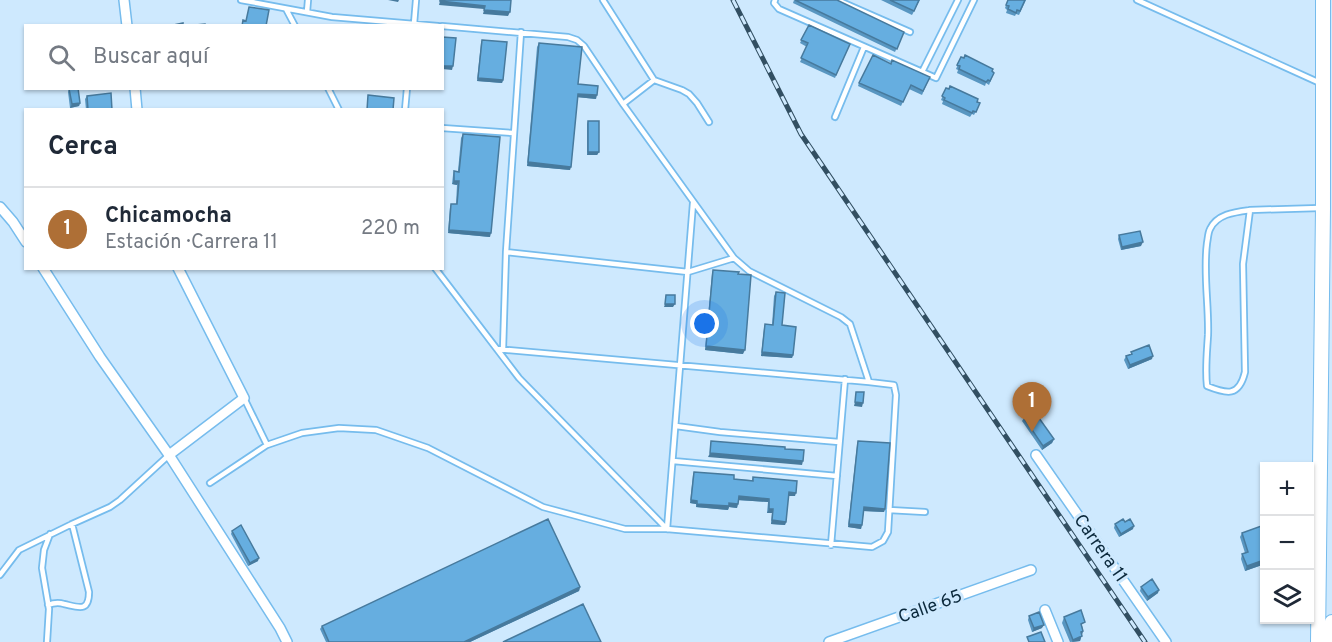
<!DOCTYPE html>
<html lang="es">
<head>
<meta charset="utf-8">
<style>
	:root { --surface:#fff; --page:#f6f6f7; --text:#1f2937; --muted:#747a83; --line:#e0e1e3; --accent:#ae6f36 }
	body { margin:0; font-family:Overpass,sans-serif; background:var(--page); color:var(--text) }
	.controls { position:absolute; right:18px; bottom:18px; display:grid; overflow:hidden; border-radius:0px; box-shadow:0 2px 4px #0004 }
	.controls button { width:54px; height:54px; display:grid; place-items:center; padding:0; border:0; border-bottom:2px solid var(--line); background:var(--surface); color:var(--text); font:30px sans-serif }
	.you { position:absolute; left:705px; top:324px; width:21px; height:21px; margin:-15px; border:4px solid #fff; border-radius:50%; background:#1a73e8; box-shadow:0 0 0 9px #1a73e833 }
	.badge { display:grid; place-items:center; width:39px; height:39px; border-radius:50%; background:var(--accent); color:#fff; font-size:20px; font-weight:700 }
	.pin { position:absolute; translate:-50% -50px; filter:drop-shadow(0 2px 3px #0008) }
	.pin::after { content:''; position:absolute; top:32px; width:21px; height:18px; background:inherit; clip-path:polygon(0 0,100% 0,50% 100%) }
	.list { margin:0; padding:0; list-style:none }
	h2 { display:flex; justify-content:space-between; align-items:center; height:78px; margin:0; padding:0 24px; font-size:26px }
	h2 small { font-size:20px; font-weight:400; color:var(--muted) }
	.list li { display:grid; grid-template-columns:39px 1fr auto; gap:18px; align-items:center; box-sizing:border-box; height:84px; padding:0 24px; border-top:2px solid var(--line) }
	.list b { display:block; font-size:22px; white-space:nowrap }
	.list p { margin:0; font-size:20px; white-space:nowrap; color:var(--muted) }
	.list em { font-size:20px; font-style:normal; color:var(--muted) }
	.icon { flex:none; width:33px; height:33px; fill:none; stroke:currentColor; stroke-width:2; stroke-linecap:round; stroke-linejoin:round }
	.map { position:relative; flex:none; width:1332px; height:642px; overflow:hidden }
	.search { position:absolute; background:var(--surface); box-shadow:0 2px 4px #0004; left:24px; top:24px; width:420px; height:66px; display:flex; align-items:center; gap:15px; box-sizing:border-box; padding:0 21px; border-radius:0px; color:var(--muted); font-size:22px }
	.panel { position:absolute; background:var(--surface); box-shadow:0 2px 4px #0004; left:24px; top:108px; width:420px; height:162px; border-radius:0px }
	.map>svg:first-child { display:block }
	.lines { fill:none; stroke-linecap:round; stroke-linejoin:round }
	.service-casing { stroke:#76bced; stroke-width:8 }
	.minor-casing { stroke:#76bced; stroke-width:12 }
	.secondary-casing { stroke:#76bced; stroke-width:16 }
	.service { stroke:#fff; stroke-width:4.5 }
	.minor { stroke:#fff; stroke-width:9 }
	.secondary { stroke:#fff; stroke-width:14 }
	.rail-casing { stroke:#324f62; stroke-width:5 }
	.rail { stroke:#cee9fe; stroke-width:3; stroke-dasharray:9; stroke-linecap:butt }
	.wall { fill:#5896c1 }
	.shaded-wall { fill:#477a9d }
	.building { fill:#66aee0; stroke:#477a9d; stroke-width:1.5 }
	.labels { text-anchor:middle; stroke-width:6; stroke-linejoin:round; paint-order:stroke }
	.street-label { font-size:18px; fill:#0b293c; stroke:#cee9fe }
</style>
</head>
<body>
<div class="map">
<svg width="1332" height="642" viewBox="0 0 1332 642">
	<rect width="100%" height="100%" fill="#cee9fe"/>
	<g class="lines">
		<g class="service-casing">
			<path id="service" d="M241 0 332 17 438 26
				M603 0 654 80 682 90 689 94 697 103 709 122
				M775 0 774 3 779 9 936 78 974 0
				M837 0 910 32
				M1137 0 1320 83
				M286 9 295 26
				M307 12 308 0
				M414 24 416 0
				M442 26 568 37 577 40 584 46 623 104 734 258 749 271 841 317 850 324 869 382
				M922 72 958 0
				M328 88 339 110
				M623 104 654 80
				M405 110 407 88
				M835 117 864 47
				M442 128 513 133
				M1250 210 1243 264 1245 372C1239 397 1227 394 1207 386 1205 369 1207 352 1208 335 1209 305 1203 273 1207 243 1208 238 1208 233 1210 229 1217 214 1235 212 1250 210L1320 208
				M506 252 688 272 734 258
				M435 268 519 378 667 529
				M503 350 506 252 521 32
				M244 398 267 445
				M676 426 720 432 839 442
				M673 461 837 476
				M210 483 267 445 302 433 339 428 376 430 428 448 543 507 625 529H667L872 547 883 541 888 532 896 395 894 385 869 382 497 349
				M889 510 925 512
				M667 529 693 203
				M831 545 845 379
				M0 575 19 550 72 524 110 507 120 500 169 455
				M48 605C53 603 58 602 64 604 78 607 89 613 89 592L72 524
				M47 642 49 609 42 568 44 550 50 534"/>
		</g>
		<g class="minor-casing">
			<path id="minor" d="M124 0 127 26
				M135 88 137 110
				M0 207 13 222 26 242
				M43 268 100 357 169 455 280 628 287 642
				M169 455 244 398 178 268
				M1036 455 1166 642
				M1045 610 1058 642
				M829 642 1031 570"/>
		</g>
		<g class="secondary-casing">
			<path id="secondary" d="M1318 642 1323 208V0
				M1332 642V622"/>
		</g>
		<use href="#service" class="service"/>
		<use href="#minor" class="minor"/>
		<use href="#secondary" class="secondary"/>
		<g class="rail-casing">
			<path id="rail" d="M733 0 801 134 1145 642"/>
		</g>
		<use href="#rail" class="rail"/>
	</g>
	<path class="wall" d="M794 0 904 32 895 52 793 3Z
		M881 0H920L912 15Z
		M1008 0H1026L1019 15 1016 14 1015 16 1006 13 1007 10 1005 8Z
		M809 25 850 44 835 78 800 62 807 47 800 43Z
		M482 40 503 80 502 83 477 81 481 43Z
		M539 43 578 84 596 99 577 97 570 170 527 166 537 47Z
		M961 57 994 73 989 85 986 83 985 86 957 73 958 70 956 69Z
		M891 64 930 77 922 95 909 89 901 106 858 86 859 83Z
		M946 88 980 103 974 115 972 114 970 117 942 104 943 101 941 100Z
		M69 89 80 103 79 106 70 108 68 92Z
		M87 96 112 110H86L85 99Z
		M588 121 599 152 597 155H587V124Z
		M463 134 490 237 448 233 450 207 451 204H456L457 185 452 184 453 175 454 171H458L461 138Z
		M1119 235 1141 246 1121 250 1118 239Z
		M713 270 738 274 743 354 705 350 712 273Z
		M776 292 782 325 793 355 792 358 761 356 764 328 765 324 772 325 774 296Z
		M1131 352 1152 359 1128 369 1124 360 1126 356 1131 354Z
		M1024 418 1054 439 1052 443 1042 450 1022 421Z
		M858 441 885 509 884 512 864 511 861 529 848 527 857 445Z
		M694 472 734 479 752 480 753 477 795 496H788L786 522 785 525 771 524 772 513H767L768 502 738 500 737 508 729 507 728 510 696 507V504L690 503 693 475Z
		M1125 522 1133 529 1119 537 1114 528 1115 524Z
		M232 531 258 561 248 566 231 534Z
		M1242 533 1263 562 1262 565 1245 571 1241 559 1242 554 1245 553 1240 537Z
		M580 587 579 591 470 642H326L320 629 322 626Z
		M1141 587 1158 593 1147 601 1140 591Z
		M1029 616 1042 628 1032 632 1028 620Z
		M1064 617 1083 627 1082 628 1083 631 1080 641 1070 642 1062 623Z"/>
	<path class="shaded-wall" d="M388 0H399L398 2Z
		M440 1 485 6 484 9 439 5Z
		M484 10 510 12 508 16 483 14Z
		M442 66H453L452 70 442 69Z
		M478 78 503 80 502 83 477 81Z
		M578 94 597 95 596 99 576 97Z
		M80 103 79 106 70 108 72 104Z
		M588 152H599L597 155H587Z
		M528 162 571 167 570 170 527 166Z
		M454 181H459L457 185 452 184Z
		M449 230 491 233 490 237 448 233Z
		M1143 242 1141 246 1121 250 1122 247Z
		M665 304H675L673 307H664Z
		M706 346 745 350 743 354 705 350Z
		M762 352 793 355 792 358 761 356Z
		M1153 356 1152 359 1128 369 1130 365Z
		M855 402 863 403 862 407 854 406Z
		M1054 439 1052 443 1042 450 1043 446Z
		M710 453 803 461 802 465 708 457Z
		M789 492 796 493 795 496H787Z
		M739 496 769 499 768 502 737 500Z
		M691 500 697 501 696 504 690 503Z
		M729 503 738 504 737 508 729 507 728 510 696 507 697 504Z
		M864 507 885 509 884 512 863 511Z
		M769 509H773L772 513H767Z
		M772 520 786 522 785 525 771 524Z
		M849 524 862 525 861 529 848 527Z
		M1134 526 1133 529 1119 537 1121 534Z
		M259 558 258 561 248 566 250 563Z
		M1264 558V562L1262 565 1245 571 1247 566Z
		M580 587 579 591 470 642H464Z
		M1159 590 1158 593 1147 601 1148 597Z
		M1044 625 1042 628 1032 632 1034 628Z
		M1083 631 1080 641 1072 642 1073 640 1081 632Z"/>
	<path class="building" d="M440 0H511L510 12 484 10 485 6 440 1Z
		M795 0H837L904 32 897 49Z
		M890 0H919L914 11Z
		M1008 0H1025L1020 11 1017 10 1016 13 1008 9 1009 6 1006 5Z
		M249 7 269 10 266 26H242L243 20 246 21Z
		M183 23V26H169Z
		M205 24V26H185Z
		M809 25 850 44 836 75 801 58 808 43 801 40Z
		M442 37 456 38 453 66H442Z
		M482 40 507 42 503 80 478 78Z
		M539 43 582 47 578 84 598 86 597 95 578 94 571 167 528 162Z
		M873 55 891 64 892 60 930 77 923 91 911 85 903 102 859 83Z
		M965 55 993 69 992 71 994 73 990 81 988 80 986 82 959 69 960 66 957 65 961 57 964 58Z
		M950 86 978 99 977 102 980 103 976 112 973 111 972 113 944 100 945 98 942 96 946 88 949 89Z
		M78 88 80 103 72 104 69 89Z
		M111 93 112 110H88L87 96Z
		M368 95 394 98 393 110H367Z
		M588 121H599V152H588Z
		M463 134 500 137 491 233 449 230 451 204H457L459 181H454V171L459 172Z
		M1140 231 1143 242 1122 247 1119 235Z
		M713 270 739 272 738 274 751 275 745 350 706 346Z
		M776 292 785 293 782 325 796 327 793 355 762 352 765 324 773 325Z
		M666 295H675V304H665Z
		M1149 345 1153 356 1130 365 1126 356 1132 354 1131 352Z
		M856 392H864L863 403 855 402Z
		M1034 411 1054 439 1043 446 1024 418Z
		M711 441 785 447V449L804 450 803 461 710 453Z
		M858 441 890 443 885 509 864 507 862 525 849 524Z
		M694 472 734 475V479L753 481V477L797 481 796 493 789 492 786 522 772 520 773 509H769V499L739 496 738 504 729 503V506L697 504V501L691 500Z
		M548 519 580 587 464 642H329L322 626Z
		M1123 519 1125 522 1130 519 1134 526 1121 534 1115 524Z
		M241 525 259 558 250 563 232 531Z
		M1264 525V558H1263L1264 560 1247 566 1242 554 1248 552 1242 533Z
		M1152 579 1159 590 1148 597 1141 587Z
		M583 604 601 642H503Z
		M1081 610 1085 622 1081 624 1083 631 1081 632 1082 636 1073 640 1064 617Z
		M1039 612 1044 625 1034 628 1029 616Z
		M1041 632 1045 642H1029L1027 637Z"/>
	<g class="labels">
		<g class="street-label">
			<text transform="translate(1101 548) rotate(55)" y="6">Carrera 11</text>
			<text transform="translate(930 606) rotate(-20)" y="6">Calle 65</text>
		</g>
	</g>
</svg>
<div class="controls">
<button>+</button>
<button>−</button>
<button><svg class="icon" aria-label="layers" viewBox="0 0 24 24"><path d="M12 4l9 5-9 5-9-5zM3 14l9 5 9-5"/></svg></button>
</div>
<div class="you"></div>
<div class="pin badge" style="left:1032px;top:432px">1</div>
<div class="search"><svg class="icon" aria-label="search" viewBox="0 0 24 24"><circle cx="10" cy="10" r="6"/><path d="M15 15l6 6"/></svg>Buscar aquí</div>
<section class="panel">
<h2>Cerca<small></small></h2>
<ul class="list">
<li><span class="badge">1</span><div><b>Chicamocha</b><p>Estación · Carrera 11</p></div><em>220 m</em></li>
</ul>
</section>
</div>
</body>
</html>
